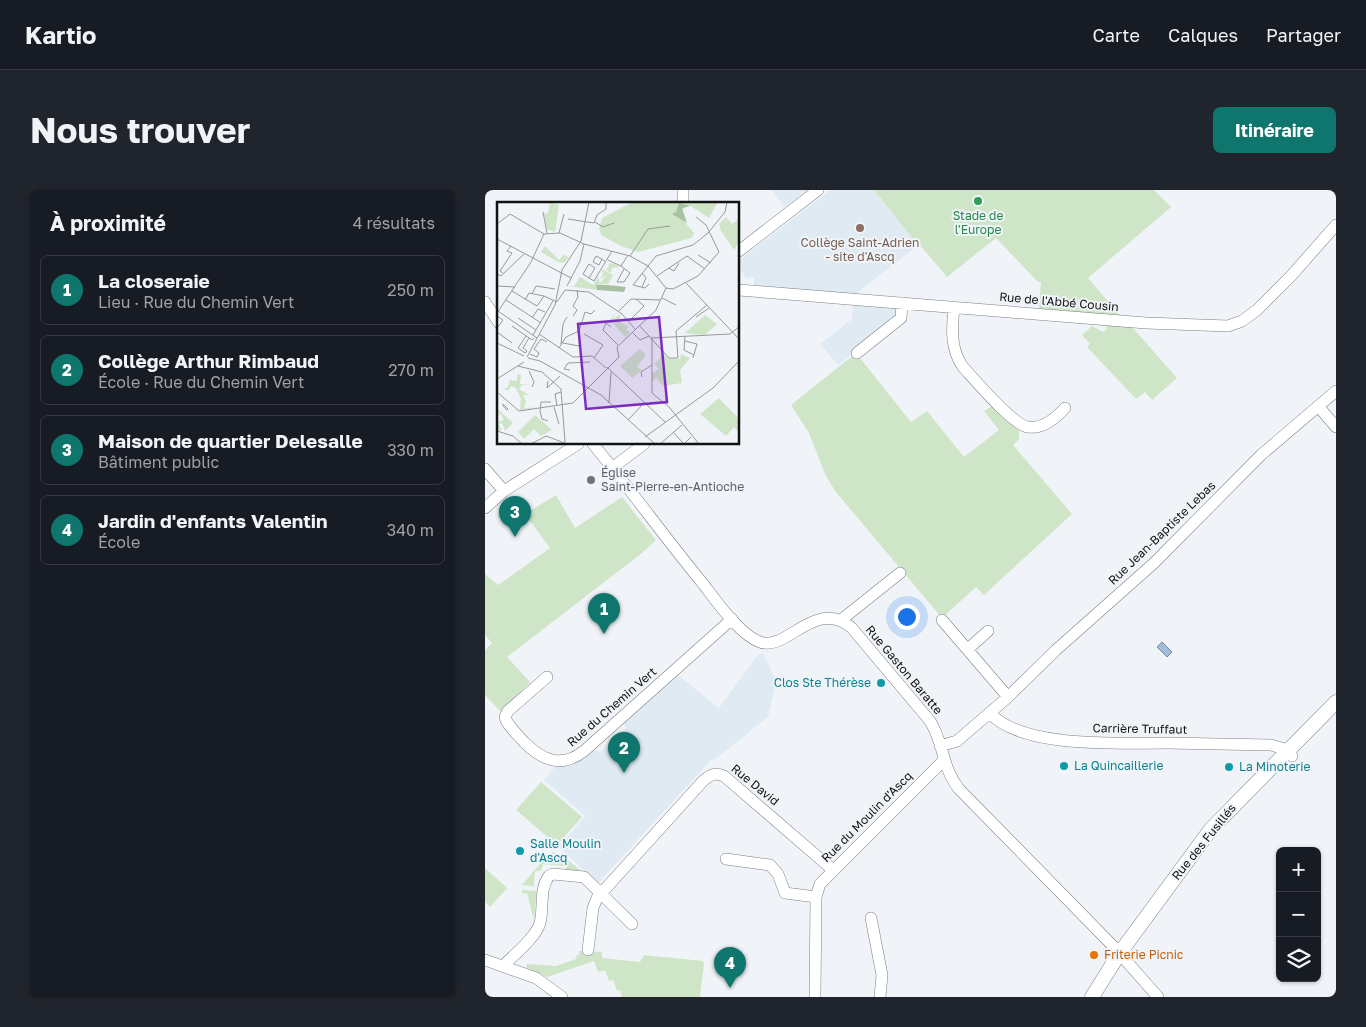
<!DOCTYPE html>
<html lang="fr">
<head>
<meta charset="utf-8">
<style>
	:root { --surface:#171b24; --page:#20242c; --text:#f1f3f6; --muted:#9ea1a6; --line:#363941; --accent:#0f766e }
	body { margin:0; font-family:"Golos Text",sans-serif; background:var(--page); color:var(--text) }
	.controls { position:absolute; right:15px; bottom:15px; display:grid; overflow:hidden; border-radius:8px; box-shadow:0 1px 4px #0004 }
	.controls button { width:45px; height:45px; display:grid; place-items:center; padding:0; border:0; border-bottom:1px solid var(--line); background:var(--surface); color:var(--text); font:25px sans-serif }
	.you { position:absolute; left:421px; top:426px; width:18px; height:18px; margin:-12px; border:4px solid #fff; border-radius:50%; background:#1a73e8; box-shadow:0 0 0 8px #1a73e833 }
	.badge { display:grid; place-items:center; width:32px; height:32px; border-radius:50%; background:var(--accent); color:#fff; font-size:16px; font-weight:700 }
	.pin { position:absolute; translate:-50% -41px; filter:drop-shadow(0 1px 2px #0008) }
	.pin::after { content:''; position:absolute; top:26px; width:18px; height:15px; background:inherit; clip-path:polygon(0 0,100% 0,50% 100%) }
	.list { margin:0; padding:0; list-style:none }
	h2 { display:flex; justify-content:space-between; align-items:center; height:65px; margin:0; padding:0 20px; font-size:21px }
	h2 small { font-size:16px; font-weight:400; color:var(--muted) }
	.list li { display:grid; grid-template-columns:32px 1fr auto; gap:15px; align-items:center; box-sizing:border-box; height:70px; margin:0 10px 10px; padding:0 10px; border:1px solid var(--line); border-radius:8px }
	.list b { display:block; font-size:19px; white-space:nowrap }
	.list p { margin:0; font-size:16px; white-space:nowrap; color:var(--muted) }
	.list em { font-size:16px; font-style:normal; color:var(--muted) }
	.icon { flex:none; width:28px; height:28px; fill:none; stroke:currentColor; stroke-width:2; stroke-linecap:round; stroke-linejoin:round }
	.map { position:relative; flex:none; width:851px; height:807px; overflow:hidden; border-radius:8px }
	header { display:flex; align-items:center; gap:30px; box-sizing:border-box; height:70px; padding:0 25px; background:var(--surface); border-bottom:1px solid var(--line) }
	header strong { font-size:24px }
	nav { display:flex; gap:28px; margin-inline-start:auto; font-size:18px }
	.intro { display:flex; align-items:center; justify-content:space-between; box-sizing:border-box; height:120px; padding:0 30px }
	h1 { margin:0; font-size:35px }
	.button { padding:12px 22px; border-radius:8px; background:var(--accent); color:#fff; font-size:18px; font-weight:700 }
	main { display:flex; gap:30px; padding:0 30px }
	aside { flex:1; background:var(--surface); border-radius:8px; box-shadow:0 1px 4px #0004 }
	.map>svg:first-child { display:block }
	.built { fill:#dfeaf2 }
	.green { fill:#cfe5c8 }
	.water { fill:#a1bdda; stroke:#768a9e }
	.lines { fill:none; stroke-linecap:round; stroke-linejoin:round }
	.minor-casing { stroke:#7b7f82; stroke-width:12 }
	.major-casing { stroke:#7b7f82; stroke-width:15 }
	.minor { stroke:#fff; stroke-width:11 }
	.major { stroke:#fff; stroke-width:14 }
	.leisure-dot { fill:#2e9e5b; stroke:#f0f4f8; stroke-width:2 }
	.education-dot { fill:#8d6e63; stroke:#f0f4f8; stroke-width:2 }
	.worship-dot { fill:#6b7280; stroke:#f0f4f8; stroke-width:2 }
	.culture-dot { fill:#0f9aa8; stroke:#f0f4f8; stroke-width:2 }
	.food-dot { fill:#e8710a; stroke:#f0f4f8; stroke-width:2 }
	.labels { text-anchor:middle; stroke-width:4; stroke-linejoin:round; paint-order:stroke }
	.leisure-label { font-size:12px; fill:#27864d; stroke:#f0f4f8 }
	.education-label { font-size:12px; fill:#785e54; stroke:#f0f4f8 }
	.street-label { font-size:12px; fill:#101213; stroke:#f0f4f8 }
	.worship-label { font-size:12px; fill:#5b616d; stroke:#f0f4f8; text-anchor:start }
	.culture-label { font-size:12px; fill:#0d838f; stroke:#f0f4f8; text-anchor:start }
	.food-label { font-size:12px; fill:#c56008; stroke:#f0f4f8; text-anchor:start }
	.inset-road { fill:none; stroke:#969a9c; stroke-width:1 }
	.view { fill:#7b2cbf; fill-opacity:0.15; stroke:#7b2cbf; stroke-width:2.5 }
	.inset-edge { fill:none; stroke:#101213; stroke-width:2.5 }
</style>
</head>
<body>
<header>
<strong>Kartio</strong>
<nav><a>Carte</a><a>Calques</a><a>Partager</a></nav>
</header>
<div class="intro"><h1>Nous trouver</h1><a class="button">Itinéraire</a></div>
<main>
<aside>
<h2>À proximité<small>4 résultats</small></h2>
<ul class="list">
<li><span class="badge">1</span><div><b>La closeraie</b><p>Lieu · Rue du Chemin Vert</p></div><em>250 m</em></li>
<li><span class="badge">2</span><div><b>Collège Arthur Rimbaud</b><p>École · Rue du Chemin Vert</p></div><em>270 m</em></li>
<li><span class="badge">3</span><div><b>Maison de quartier Delesalle</b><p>Bâtiment public</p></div><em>330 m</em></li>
<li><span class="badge">4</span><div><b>Jardin d'enfants Valentin</b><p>École</p></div><em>340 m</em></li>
</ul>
</aside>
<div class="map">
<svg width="851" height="807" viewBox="0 0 851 807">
	<rect width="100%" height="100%" fill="#f0f4f8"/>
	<path class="built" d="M287 0H322L300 17Z
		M346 0H389L433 55 368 106 269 98V88L264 87 262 89 254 78V70Z
		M368 115 411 118 410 129 353 175 335 154 367 129Z
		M278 463 291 491 283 527 228 571 226 570 113 693 74 657 100 626 59 590 71 576 91 574 109 560 115 562 141 539 139 533 193 485 234 518 272 466Z"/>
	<path class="green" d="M389 0H669L686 17 603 88 636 126 554 120 556 92H553L511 48 462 87 435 55H433Z
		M622 134 646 136 692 188 667 210 660 202 651 209 602 157 605 154 597 145 607 136 618 142 621 140Z
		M371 163 426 232 442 221 479 267 514 240 499 221 510 214 534 241V249L528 255 587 324 499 405 491 397 457 428 350 301 340 284 324 243 306 215Z
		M71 305 90 338 137 307 171 350 157 363 22 467 45 492 16 522 0 505V460L7 453 0 445V384L13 395 65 358 40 324Z
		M56 592 97 627 72 655 31 620Z
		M70 662 69 668 83 670 100 684 81 682V676L58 674 56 681H50L49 696 53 697 37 695 63 664Z
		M0 678 22 698 5 717 0 712Z
		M37 700 52 701 49 730 42 703 37 704Z
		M94 761 117 762V768L155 772 159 765 218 771 219 774 215 807H137L135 800 132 801 128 790 124 791 120 780 113 782 109 771 62 787 41 777 42 774 71 776 91 769 92 765H94Z"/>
	<path class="water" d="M677 452 687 462 682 467 672 457Z"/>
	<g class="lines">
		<g class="minor-casing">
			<path id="minor" d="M198 14V0
				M254 61 333 0
				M254 100 661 133 743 136 757 131 772 120 806 86 851 35
				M0 112 14 133
				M469 117C467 138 465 159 478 177 490 190 528 235 543 237 557 239 571 228 580 218
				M372 163 416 128 417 113
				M833 216 851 237
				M108 254C146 300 181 349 219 395 232 412 255 445 275 452 302 462 329 408 366 437L445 531C459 553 457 578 474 599L628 756 673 807
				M127 278 159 254
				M0 279 19 301
				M0 318 19 301 93 254
				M356 430 415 383
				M457 430 523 507
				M483 459 503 441
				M62 487 23 521 20 527 21 530C25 538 33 545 39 552 57 570 76 579 99 561L247 429
				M505 523C537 559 637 553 682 553 717 554 751 554 786 555L800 559 807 566
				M455 556 472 551 523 507 571 460 669 373 776 265 851 201
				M241 669 285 675 293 684 300 703 331 707
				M386 728 397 785 395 807
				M103 760 108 718 112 708 218 591C225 585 230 582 239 586L348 680
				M0 770 51 788 77 807
				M19 775C30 764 51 747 55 733 59 718 54 699 64 686L68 684 99 687 147 734
				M330 807 331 707 335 694 459 570"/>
		</g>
		<g class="major-casing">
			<path id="major" d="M607 807 634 764 726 639 851 512"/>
		</g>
		<use href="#minor" class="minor"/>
		<use href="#major" class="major"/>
	</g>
	<circle class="leisure-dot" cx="493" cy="11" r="5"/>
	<circle class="education-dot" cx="375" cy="38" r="5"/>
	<circle class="worship-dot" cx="106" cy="290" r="5"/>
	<g class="culture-dot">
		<circle cx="396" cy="493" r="5"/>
		<circle cx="579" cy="576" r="5"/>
		<circle cx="744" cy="577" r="5"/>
		<circle cx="35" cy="661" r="5"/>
	</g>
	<circle class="food-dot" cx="609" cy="765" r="5"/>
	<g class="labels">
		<g class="leisure-label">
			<text x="493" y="30">Stade de<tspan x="493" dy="14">l'Europe</tspan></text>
		</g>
		<g class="education-label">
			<text x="375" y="57">Collège Saint-Adrien<tspan x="375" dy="14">- site d'Ascq</tspan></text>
		</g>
		<g class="street-label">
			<text transform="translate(574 112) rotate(5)" y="4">Rue de l'Abbé Cousin</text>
			<text transform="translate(677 343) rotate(-44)" y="4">Rue Jean-Baptiste Lebas</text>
			<text transform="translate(419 480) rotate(50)" y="4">Rue Gaston Baratte</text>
			<text transform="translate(127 517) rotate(-41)" y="4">Rue du Chemin Vert</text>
			<text transform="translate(655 539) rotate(1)" y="4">Carrière Truffaut</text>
			<text transform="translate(270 595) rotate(39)" y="4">Rue David</text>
			<text transform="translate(382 627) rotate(-45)" y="4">Rue du Moulin d'Ascq</text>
			<text transform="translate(719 652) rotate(-51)" y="4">Rue des Fusillés</text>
		</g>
		<g class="worship-label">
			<text x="116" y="287">Église<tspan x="116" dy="14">Saint-Pierre-en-Antioche</tspan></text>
		</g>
		<g class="culture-label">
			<text x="386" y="497" text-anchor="end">Clos Ste Thérèse</text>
			<text x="589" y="580">La Quincaillerie</text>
			<text x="754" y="581">La Minoterie</text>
			<text x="45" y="658">Salle Moulin<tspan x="45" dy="14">d'Ascq</tspan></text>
		</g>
		<g class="food-label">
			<text x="619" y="769">Friterie Picnic</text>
		</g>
	</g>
	<g transform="translate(12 12)">
		<rect width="242" height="242" fill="#f0f4f8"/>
		<path d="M136 0H221L212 16 192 3 185 8 187 19 197 31 195 36 141 50 124 44 104 33 102 27 105 16ZM53 1 62 3 58 30 50 27 47 12 51 11ZM229 15 235 22 242 17V40L237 48 224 29 222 22ZM48 44 62 58 66 53 72 55 67 61 61 60 44 50ZM113 61 118 62 122 64 111 82 99 83 100 88 71 84H77L83 75 96 83 101 75 103 81 110 73 105 76 103 75 106 73 105 67 116 73 122 65 115 66 114 71 109 68ZM120 110 115 118 123 112V120L132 125 129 127 133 131 128 135 116 121H110ZM208 113 220 122 208 133 188 131ZM143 147 149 153 140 165 145 168 135 176 123 164ZM167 152 172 157H183L184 152 193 156 183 168 185 181 166 184 159 176 155 180V171L162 167 157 162ZM20 172 24 173 23 182 35 183H25L22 187 32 193H26L29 199 27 207 36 205 34 207 23 208 24 197 19 186 14 184 11 189 6 186H10L13 178 20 179ZM222 196 242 217V231L237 225 229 234 203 212ZM0 206 16 221 8 229 5 221 2 222 5 229 0 228V220L7 218 3 211 1 214ZM38 213 55 228 44 234 37 227 27 237 21 230Z" fill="#cfe5c8"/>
		<path d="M182 1 194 4 185 6 190 21 175 12 179 10ZM99 83H111L129 85 127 90 100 88Z" fill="#a9c1a2"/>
		<path class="inset-road" d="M46 10 50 31M71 17 97 21 100 13 109 7V0M98 20 106 25 117 21M0 22 13 12 47 32 63 31 87 42 133 54 151 64 169 86M62 31 67 12M0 37 74 76M201 53 214 61M133 54 151 27 173 24M105 57 102 63 96 60 99 54 105 57 107 59H108M111 58 124 64 131 53M92 62 98 66 92 76 86 72ZM124 64 133 71 127 80H120L127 67M172 66 177 69 182 61M6 71 3 69 15 51 10 49 14 44M0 72 4 74 27 52M160 74 190 54 208 67M92 76 97 79 115 49M189 81 243 138M152 82 148 86 136 83 159 54 196 43 211 31 228 10 230 0M0 84 18 85M70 84 83 59 87 42M145 85 149 76 145 71M169 86 176 87 201 74 222 50 209 23 199 15M15 89 40 104 47 94 60 100 68 88 92 90 125 112 138 127M35 92 39 84 58 87M165 96 179 103M134 97 164 98M9 98 44 121M28 98 32 91 47 94M1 109 40 136M121 110 134 97M0 111 34 60 47 32M0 114 6 118 1 125M76 114 80 108 76 104 81 95 80 88M199 115 212 106M21 116 39 128M35 116 41 107 48 110M132 119 147 104 139 97M142 123 172 156H181L179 129 210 103M15 124 35 138 37 136M114 125 109 121 106 128 121 143M0 130 15 141M135 130 143 138 152 134M42 132 76 155 95 154 109 166M87 132 106 143 97 156M36 133 56 99M29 134 21 146 28 151 30 149M152 134 155 137V191L172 205 202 242M188 134 187 148 197 153M154 136 233 132 243 124M188 139 200 142 196 156M0 141 27 154M66 141 82 144M64 142 66 122 70 115M62 146 69 135 82 129 88 110 94 112 98 108M30 149 26 146 32 136M33 152 40 155 42 151 37 147 44 137 50 140M30 155 58 103 65 68 84 39 92 0M31 156 43 159 104 193 158 242M21 164 45 170 64 187 68 240M110 165 168 220M73 168 67 167 71 161 93 160M32 169 37 180 35 185M145 175 144 170 155 163M0 177 27 160M51 179 50 186 63 174M0 190 22 209 76 201 122 155 120 145 159 108 169 86M112 201 114 170M6 202 11 207 10 208 6 204ZM60 204 58 192 64 190M57 205 62 222M131 218 148 200M51 219 45 217 43 209 44 200H54M0 229 16 234 25 242M176 230 187 242 194 235M148 235 216 186 243 158M34 242 49 234 70 242M163 242 185 223"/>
		<path class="view" d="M162 115 170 200 89 207 81 122Z"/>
		<rect width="242" height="242" class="inset-edge"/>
	</g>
</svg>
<div class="controls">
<button>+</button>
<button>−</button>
<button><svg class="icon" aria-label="layers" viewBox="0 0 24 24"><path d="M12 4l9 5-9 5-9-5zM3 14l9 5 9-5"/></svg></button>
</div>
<div class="you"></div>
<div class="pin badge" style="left:119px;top:444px">1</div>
<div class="pin badge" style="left:139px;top:583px">2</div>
<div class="pin badge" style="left:30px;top:347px">3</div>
<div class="pin badge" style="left:245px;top:798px">4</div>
</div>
</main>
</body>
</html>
